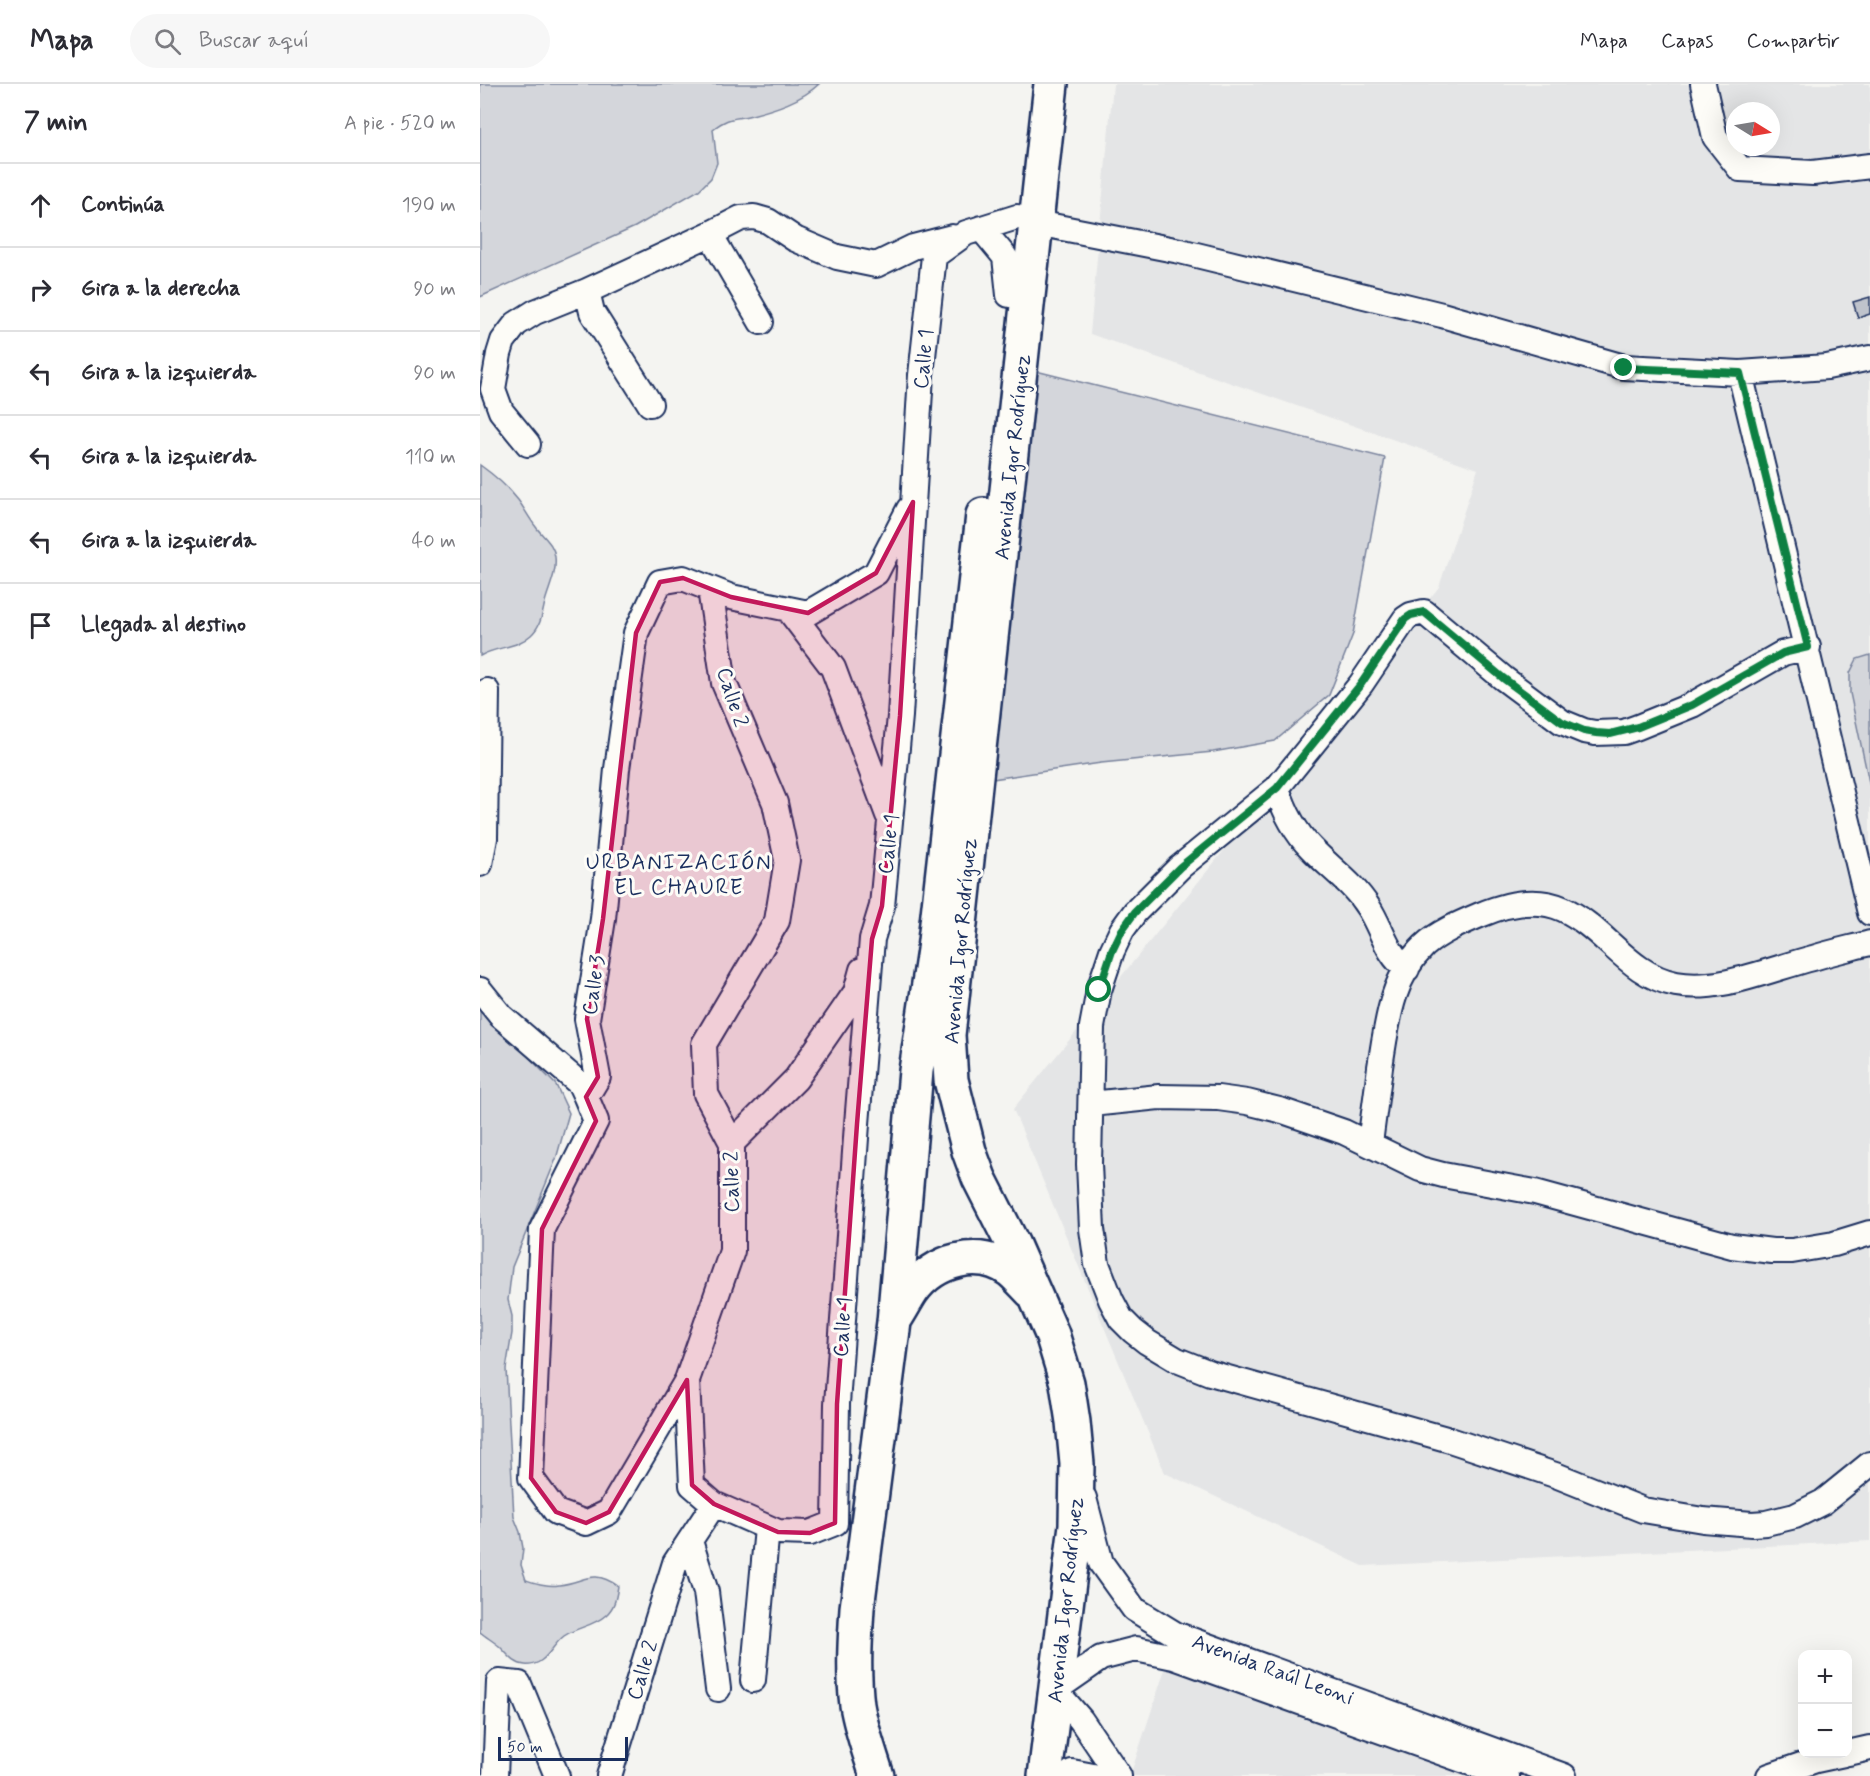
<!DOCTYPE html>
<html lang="es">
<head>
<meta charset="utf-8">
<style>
	:root { --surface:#fff; --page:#f7f7f7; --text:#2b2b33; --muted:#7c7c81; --line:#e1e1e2 }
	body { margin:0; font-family:Mynerve,sans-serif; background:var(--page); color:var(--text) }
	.controls { position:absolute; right:18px; bottom:18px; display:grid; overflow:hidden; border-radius:12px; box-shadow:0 6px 24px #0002 }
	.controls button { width:54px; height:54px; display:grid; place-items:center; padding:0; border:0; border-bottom:2px solid var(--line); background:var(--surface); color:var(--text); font:30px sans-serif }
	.compass { position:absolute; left:1246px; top:18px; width:54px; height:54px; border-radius:50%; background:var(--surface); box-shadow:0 6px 24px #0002; rotate:101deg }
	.scale { position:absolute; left:18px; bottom:15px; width:130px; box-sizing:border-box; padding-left:6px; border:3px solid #1b2f5e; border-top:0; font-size:16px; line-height:21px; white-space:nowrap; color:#1b2f5e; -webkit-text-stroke:4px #fdfcf7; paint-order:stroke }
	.stop { position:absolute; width:18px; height:18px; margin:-14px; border:4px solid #0b8043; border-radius:50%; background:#fff }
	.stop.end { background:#0b8043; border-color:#fff; box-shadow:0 2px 6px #0008 }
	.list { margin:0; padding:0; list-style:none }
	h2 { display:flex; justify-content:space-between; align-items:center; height:78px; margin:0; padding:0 24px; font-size:26px }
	h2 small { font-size:20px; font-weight:400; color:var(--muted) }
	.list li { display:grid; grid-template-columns:39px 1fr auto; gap:18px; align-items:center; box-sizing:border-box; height:84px; padding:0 24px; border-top:2px solid var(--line) }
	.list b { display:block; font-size:22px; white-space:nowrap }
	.list em { font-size:20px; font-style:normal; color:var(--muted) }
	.icon { flex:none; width:33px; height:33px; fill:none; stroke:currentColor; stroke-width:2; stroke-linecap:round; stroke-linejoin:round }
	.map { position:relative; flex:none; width:1390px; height:1692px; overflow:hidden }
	header { display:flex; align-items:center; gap:36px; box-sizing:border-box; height:84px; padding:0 30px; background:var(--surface); border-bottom:2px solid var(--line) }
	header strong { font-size:28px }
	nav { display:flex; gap:33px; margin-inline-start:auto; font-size:21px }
	.search { width:420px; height:54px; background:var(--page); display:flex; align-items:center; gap:15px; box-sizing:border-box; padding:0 21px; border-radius:33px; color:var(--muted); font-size:22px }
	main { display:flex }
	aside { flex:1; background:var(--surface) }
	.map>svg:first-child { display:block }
	.built { fill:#e4e5e6; fill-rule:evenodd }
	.green { fill:#d4d6db; stroke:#78829c; stroke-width:1.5 }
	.building { fill:#bfc3cc; stroke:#1b2f5e; stroke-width:1.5 }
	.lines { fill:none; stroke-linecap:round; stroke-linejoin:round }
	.minor-casing { stroke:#1b2f5e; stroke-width:28 }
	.highway-casing { stroke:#1b2f5e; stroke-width:38 }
	.minor { stroke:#fdfcf7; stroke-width:24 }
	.highway { stroke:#fdfcf7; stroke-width:33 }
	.route { stroke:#0b8043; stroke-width:8 }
	.marked { fill:#c2185b; fill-opacity:0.2; stroke:#c2185b; stroke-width:4.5; stroke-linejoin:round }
	.labels { text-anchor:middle; stroke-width:6; stroke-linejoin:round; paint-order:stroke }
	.street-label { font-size:21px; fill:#1b2f5e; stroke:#fdfcf7 }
	.neighbourhood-label { font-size:22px; letter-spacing:1.5px; fill:#1b2f5e; stroke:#fdfcf7 }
</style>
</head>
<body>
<header>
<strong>Mapa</strong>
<div class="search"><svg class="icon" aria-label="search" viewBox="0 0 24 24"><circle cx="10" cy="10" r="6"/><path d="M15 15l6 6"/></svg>Buscar aquí</div>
<nav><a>Mapa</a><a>Capas</a><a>Compartir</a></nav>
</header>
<main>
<aside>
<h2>7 min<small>A pie · 520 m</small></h2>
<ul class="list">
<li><svg class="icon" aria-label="ahead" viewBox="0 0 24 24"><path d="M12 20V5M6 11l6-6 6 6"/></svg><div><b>Continúa</b></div><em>190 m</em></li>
<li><svg class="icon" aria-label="right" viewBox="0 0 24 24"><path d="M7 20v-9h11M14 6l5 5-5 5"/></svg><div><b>Gira a la derecha</b></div><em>90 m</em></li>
<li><svg class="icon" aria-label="left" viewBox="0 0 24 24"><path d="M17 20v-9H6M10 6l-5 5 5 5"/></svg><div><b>Gira a la izquierda</b></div><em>90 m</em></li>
<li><svg class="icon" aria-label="left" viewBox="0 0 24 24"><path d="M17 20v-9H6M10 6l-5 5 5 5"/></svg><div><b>Gira a la izquierda</b></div><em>110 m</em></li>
<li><svg class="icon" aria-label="left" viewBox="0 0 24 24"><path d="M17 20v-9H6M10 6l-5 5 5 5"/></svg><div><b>Gira a la izquierda</b></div><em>40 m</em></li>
<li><svg class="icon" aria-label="arrive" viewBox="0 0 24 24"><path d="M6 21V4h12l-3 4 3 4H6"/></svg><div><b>Llegada al destino</b></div></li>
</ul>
</aside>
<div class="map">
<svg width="1390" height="1692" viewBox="0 0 1390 1692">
	<rect width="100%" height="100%" fill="#f4f4f1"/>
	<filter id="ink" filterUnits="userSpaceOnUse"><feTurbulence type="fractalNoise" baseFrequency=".0167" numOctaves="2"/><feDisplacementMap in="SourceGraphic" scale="12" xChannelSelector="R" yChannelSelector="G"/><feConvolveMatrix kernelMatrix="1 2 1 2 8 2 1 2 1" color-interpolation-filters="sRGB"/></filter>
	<g filter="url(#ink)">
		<path class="built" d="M633 0H1390V1457L883 1482 685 1389 533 1025 959 503 998 385 610 250ZM1255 27H1291V63H1255Z
			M689 1573 1000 1692H650Z"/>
		<path class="green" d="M0 0H339C321 17 295 25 272 31 253 36 250 32 233 45L237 79 231 94 219 106 155 143 0 213Z
			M556 287 905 374 873 550 849 611 795 657 733 668 621 679 512 695Z
			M0 381C14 391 27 402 38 416 44 424 49 434 56 443 63 453 74 460 75 473 77 489 69 503 65 518 62 531 61 542 51 551 36 565 16 562 0 572Z
			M1390 571V703L1370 609V589L1377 575Z
			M0 923 76 1001 89 1029 76 1075 32 1183 28 1216 32 1232V1249L26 1285 27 1303 34 1433 40 1448 43 1464 41 1481 46 1496C56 1499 68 1503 79 1501 106 1498 111 1484 138 1502 136 1514 135 1523 126 1531 114 1542 97 1543 84 1552 71 1562 65 1583 45 1581 33 1580 27 1569 19 1562 13 1557 6 1553 0 1548Z"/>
		<path class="building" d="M1390 213V230L1378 234 1373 218Z"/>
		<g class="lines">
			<g class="minor-casing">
				<path id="minor" d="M1223 0 1235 53 1260 85 1333 89 1390 82
					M557 139 700 167 962 231 1144 283 1260 289 1347 283 1390 274
					M501 144 525 173 529 211
					M230 150 281 238
					M107 207 112 228 170 320
					M1260 289 1390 829
					M48 360 21 327 13 305 19 270 23 257 36 240 55 228 107 207 230 150 261 134 274 133 288 137 315 155 357 173 396 181 433 163 472 153
					M308 525 353 584 408 731
					M1328 563 1303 569 1212 621 1158 643 1144 648 1115 649 1104 647 1082 638 1023 594 944 528 931 531 925 535 881 600 797 704 700 783 655 828 642 846 632 867 619 906 612 943 609 1080 612 1145 617 1180 631 1216 641 1235 653 1247 667 1258 697 1276 730 1289 970 1356 1078 1392 1163 1426 1223 1436 1272 1440 1286 1439 1315 1432 1343 1418 1390 1380
					M797 704C804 726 814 747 831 764 850 784 873 799 888 823 902 844 906 870 927 885
					M0 780 5 754 7 607
					M0 906 21 932 100 1000 106 1013
					M611 1020 679 1013 738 1014 767 1018 803 1027 864 1048 940 1085 963 1091 1055 1108 1252 1162 1292 1167H1312L1354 1160 1390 1149
					M252 1059 316 995 376 908 382 886
					M890 1060C893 1034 897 1009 900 983 907 940 911 894 944 862 959 848 981 839 1000 831 1026 820 1056 813 1083 825 1125 844 1148 891 1196 900 1240 908 1290 885 1333 874 1352 868 1371 864 1390 859
					M207 1296 129 1428 106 1439 76 1428 51 1394 62 1145 116 1037 106 1013 118 993 107 935 123 835 137 685 156 549 180 498 203 494 251 513 328 529 396 489 429 425
					M604 1414 621 1479 654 1525 695 1550 1084 1692
					M234 1420 298 1448 330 1449 355 1439 357 1320 377 1040 392 855 402 822 420 632 441 291 454 172 486 149 537 133
					M210 1457 226 1508 238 1605
					M273 1596 287 1444
					M1368 1669 1390 1664
					M15 1692 19 1598 39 1600 77 1692
					M129 1692 195 1479 234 1420 212 1401 207 1296 252 1167V1059L226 1010 224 960 297 837 307 776 295 719 244 599 230 505
					M588 1692 592 1688 613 1692
					M639 1692 601 1636 575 1606 621 1574 656 1565 694 1573 1027 1692
					M1289 1692 1336 1676 1364 1670"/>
			</g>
			<g class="highway-casing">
				<path id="highway" d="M415 1235C421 1226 426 1216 432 1207 454 1176 500 1163 531 1187 538 1193 544 1200 551 1207
					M397 1692C390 1669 381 1645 377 1621 373 1589 375 1556 377 1524L414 1238 436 987 454 866 503 431
					M565 1692 596 1441 597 1380 593 1338 587 1299 572 1250 533 1161 499 1094 489 1067 471 996 468 951 571 0"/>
			</g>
			<use href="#minor" class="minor"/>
			<use href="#highway" class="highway"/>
		</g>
	</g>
	<g class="lines" filter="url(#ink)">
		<path class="route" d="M619 906 632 867 642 846 655 828 700 783 797 704 881 600 925 535 931 531 944 528 1023 594 1082 638 1104 647 1116 649 1130 650 1158 643 1212 621 1303 569 1328 563 1260 289 1144 284"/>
	</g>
	<path class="marked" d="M433 418 420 632 402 822 392 855 377 1040 357 1320 355 1439 330 1449 298 1448 234 1420 212 1401 207 1296 129 1428 106 1439 76 1428 51 1394 62 1145 116 1037 106 1013 118 993 107 935 123 835 156 549 180 498 203 494 251 513 328 529 396 489Z"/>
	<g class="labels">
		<g class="street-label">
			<text transform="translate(443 275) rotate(-85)" y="7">Calle 1</text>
			<text transform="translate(532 373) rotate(-84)" y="7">Avenida Igor Rodríguez</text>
			<text transform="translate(253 613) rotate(72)" y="7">Calle 2</text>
			<text transform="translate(408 760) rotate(-84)" y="7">Calle 1</text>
			<text transform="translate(480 857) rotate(-85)" y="7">Avenida Igor Rodríguez</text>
			<text transform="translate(113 901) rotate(-82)" y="7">Calle 3</text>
			<text transform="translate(251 1098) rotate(-91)" y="7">Calle 2</text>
			<text transform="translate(362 1243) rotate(-86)" y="7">Calle 1</text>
			<text transform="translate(585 1516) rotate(-84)" y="7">Avenida Igor Rodríguez</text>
			<text transform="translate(793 1585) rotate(20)" y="7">Avenida Raúl Leoni</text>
			<text transform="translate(162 1586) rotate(-73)" y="7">Calle 2</text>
		</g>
		<g class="neighbourhood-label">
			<text x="199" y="785">URBANIZACIÓN<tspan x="199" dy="25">EL CHAURE</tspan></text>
		</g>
	</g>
</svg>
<div class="controls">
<button>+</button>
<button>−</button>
</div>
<svg class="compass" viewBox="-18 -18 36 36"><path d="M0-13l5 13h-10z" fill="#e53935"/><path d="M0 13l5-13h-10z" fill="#7c7c81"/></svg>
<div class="scale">50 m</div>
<div class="stop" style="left:619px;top:906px"></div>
<div class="stop end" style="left:1144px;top:284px"></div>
</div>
</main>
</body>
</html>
